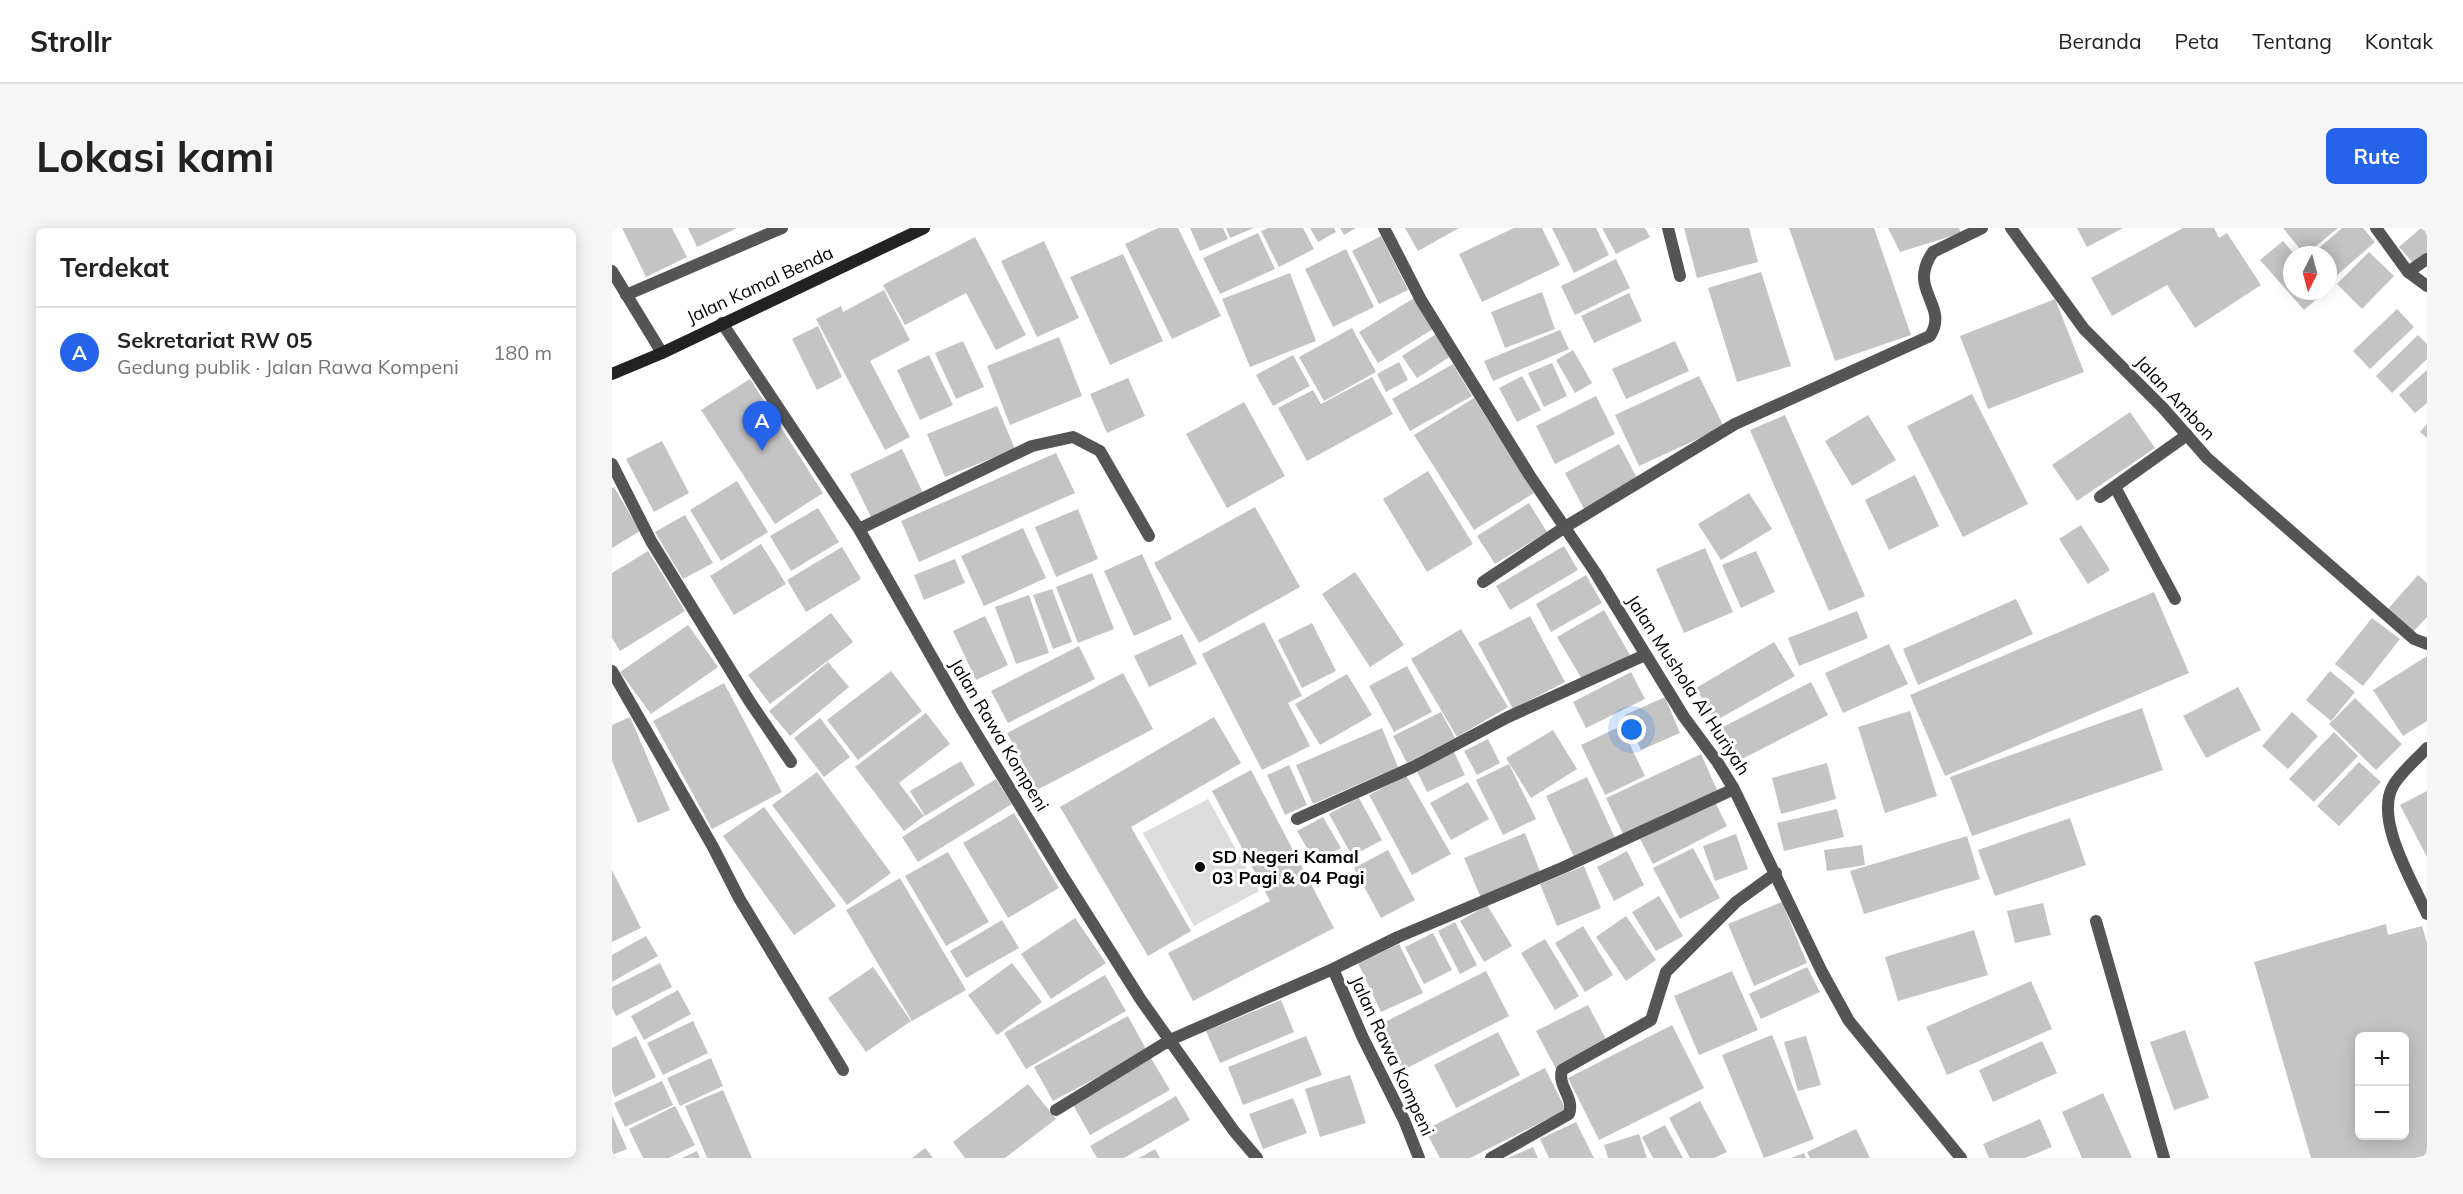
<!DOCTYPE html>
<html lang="id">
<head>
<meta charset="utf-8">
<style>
	:root { --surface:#fff; --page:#f6f6f6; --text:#222; --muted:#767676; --line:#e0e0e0; --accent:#2563eb }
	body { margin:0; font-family:Mulish,sans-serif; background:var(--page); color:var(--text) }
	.controls { position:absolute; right:18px; bottom:18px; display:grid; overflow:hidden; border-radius:9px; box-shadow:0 3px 15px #0003 }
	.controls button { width:54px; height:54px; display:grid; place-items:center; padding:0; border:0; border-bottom:2px solid var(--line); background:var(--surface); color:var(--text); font:30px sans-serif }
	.compass { position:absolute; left:1671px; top:18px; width:54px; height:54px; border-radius:50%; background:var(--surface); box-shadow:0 3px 15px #0003; rotate:186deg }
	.you { position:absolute; left:1020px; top:502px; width:21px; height:21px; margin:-15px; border:4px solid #fff; border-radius:50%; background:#1a73e8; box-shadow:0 0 0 9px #1a73e833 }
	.badge { display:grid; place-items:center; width:39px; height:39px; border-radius:50%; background:var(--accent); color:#fff; font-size:20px; font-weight:700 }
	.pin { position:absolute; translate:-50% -50px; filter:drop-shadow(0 2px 3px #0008) }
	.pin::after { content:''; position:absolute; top:32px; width:21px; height:18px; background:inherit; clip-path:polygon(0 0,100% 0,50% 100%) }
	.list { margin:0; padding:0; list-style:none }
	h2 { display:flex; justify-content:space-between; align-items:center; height:78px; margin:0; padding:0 24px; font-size:26px }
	h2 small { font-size:20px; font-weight:400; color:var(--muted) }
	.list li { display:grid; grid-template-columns:39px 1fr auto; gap:18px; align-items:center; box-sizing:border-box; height:90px; padding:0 24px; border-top:2px solid var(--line) }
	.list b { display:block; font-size:22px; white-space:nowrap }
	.list p { margin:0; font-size:20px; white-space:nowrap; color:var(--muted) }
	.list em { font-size:20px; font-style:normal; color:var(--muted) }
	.map { position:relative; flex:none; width:1815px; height:930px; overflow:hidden; border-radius:9px }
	header { display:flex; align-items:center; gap:36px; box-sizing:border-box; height:84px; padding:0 30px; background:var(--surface); border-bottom:2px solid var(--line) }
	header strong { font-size:28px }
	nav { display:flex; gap:33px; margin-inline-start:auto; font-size:21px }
	.intro { display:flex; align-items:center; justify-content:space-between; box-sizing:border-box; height:144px; padding:0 36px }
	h1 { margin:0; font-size:42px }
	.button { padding:15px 27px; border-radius:9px; background:var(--accent); color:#fff; font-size:21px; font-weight:700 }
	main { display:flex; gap:36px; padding:0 36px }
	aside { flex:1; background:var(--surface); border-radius:9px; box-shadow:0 3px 15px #0003 }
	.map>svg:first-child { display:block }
	.green { fill:#dcdcdc }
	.building { fill:#c4c4c4; fill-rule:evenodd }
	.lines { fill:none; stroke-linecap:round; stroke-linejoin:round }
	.service { stroke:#555; stroke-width:12 }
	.minor { stroke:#555; stroke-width:12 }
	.tertiary { stroke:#555; stroke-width:12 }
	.secondary { stroke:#222; stroke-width:12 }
	.poi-dot { fill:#000; stroke:#fff; stroke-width:2 }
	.labels { text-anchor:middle; stroke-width:6; stroke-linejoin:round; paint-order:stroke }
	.street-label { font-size:18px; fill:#000; stroke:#fff }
	.poi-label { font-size:18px; font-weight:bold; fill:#000; stroke:#fff; text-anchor:start }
</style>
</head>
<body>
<header>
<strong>Strollr</strong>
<nav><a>Beranda</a><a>Peta</a><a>Tentang</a><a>Kontak</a></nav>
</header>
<div class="intro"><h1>Lokasi kami</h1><a class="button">Rute</a></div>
<main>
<aside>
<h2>Terdekat<small></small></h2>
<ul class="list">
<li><span class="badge">A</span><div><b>Sekretariat RW 05</b><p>Gedung publik · Jalan Rawa Kompeni</p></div><em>180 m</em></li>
</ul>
</aside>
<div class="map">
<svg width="1815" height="930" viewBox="0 0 1815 930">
	<rect width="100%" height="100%" fill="#fff"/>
	<path class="green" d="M596 571 647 663 582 698 531 605Z"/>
	<path class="building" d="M10 0H60L75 29 34 49Z
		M76 0H125L85 19Z
		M546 0H566L609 88 560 111 513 16Z
		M578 0H611L616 11 588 23Z
		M614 0H642L618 10Z
		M656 0H691L702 21 667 39 649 3Z
		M698 0H722L724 4 706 14Z
		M728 0H744L732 7Z
		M793 0H847L806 23Z
		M902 0H930L948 37 870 74 847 26Z
		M940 0H984L997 27 962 45Z
		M990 0H1033L1038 9 1004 26Z
		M1072 0H1137L1146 34 1085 50Z
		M1177 0H1262L1299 107 1223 133Z
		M1276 0H1347L1349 5 1288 24Z
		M1465 0H1511L1475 19Z
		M1571 0H1602L1607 10 1615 5 1649 57 1583 100 1555 57 1500 88 1479 50Z
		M1671 0H1726L1693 27Z
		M1730 0H1751L1763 14 1716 55V27H1699Z
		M1809 0H1815V25L1802 36 1787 19Z
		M646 5 663 41 608 66 591 30Z
		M769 8 796 62 767 76 740 23Z
		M363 9 414 107 384 122 354 65 293 97 271 57Z
		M432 13 467 90 425 109 389 33Z
		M1671 13 1683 27H1680V63H1714L1692 82 1648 32Z
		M734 21 762 79 721 99 693 41Z
		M1757 24 1782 48 1750 81 1725 56Z
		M511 26 551 113 498 137 458 49Z
		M1004 31 1018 60 963 87 949 58Z
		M1149 44 1179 138 1125 154 1096 60Z
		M678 45 704 113 638 139 610 71Z
		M272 62 298 112 258 133 298 209 273 222 204 91 229 78 231 84Z
		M930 64 943 101 893 120 879 84Z
		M1017 65 1030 93 982 115 969 88Z
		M802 70 821 101 766 135 747 104Z
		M1443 71 1472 144 1376 181 1348 108Z
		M1785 81 1802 99 1758 141 1741 123Z
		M206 98 230 149 205 162 180 111Z
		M740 100 764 144 712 173 687 129Z
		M948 102 957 121 881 153 872 133Z
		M824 106 839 128 805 150 790 128Z
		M1806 107 1815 116V131L1780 165 1764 148Z
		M447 109 470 168 398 197 375 138Z
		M351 113 372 159 344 171 323 125Z
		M1063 113 1077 143 1014 171 1000 141Z
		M961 122 980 155 963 165 944 132Z
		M317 127 341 177 308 192 285 142Z
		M681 127 698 158 661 178 644 147Z
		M787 134 796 152 774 164 765 146Z
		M940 135 955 168 932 179 916 145Z
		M841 136 860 168 798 203 780 171Z
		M1815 142V175L1803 185 1787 167Z
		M910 148 929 182 905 194 887 160Z
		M1087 148 1112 199 1027 238 1003 187Z
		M760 149 781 186 695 233 666 180 701 162 709 176Z
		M516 150 533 188 495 205 478 166Z
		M138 151 211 265 163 296 89 182Z
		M1360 166 1416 276 1351 309 1295 198Z
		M984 168 1003 206 943 236 924 198Z
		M862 170 922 265 862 302 802 207Z
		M632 174 673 248 615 280 574 206Z
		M385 178 403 221 333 249 315 206Z
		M1518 184 1543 220 1465 273 1440 237Z
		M1173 187 1253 368 1217 383 1138 202Z
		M1256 187 1284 232 1240 258 1213 213Z
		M1815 196V210L1808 204Z
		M50 213 77 265 42 284 14 231Z
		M1007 216 1026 252 972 281 953 245Z
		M290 221 311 265 259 289 238 246Z
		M444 225 463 265 307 334 289 293Z
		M816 243 861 316 815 344 771 271Z
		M1303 247 1327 298 1277 322 1253 272Z
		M125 253 156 304 109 333 78 282Z
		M2 259 28 303 0 320V260Z
		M1137 265 1160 301 1109 332 1086 296Z
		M917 275 935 304 883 336 865 308Z
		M643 279 688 359 587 415 542 335Z
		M206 280 227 314 179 343 158 308Z
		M466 281 486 331 444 349 423 299Z
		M73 287 101 335 71 351 43 304Z
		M1469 297 1498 342 1476 356 1447 311Z
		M411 300 434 350 372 378 349 328Z
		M149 316 174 356 122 387 98 348Z
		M952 318 966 342 898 382 884 358Z
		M230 319 249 351 194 384 175 352Z
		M1093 320 1121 384 1072 405 1044 341Z
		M36 323 73 383 8 423 0 410V345Z
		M1144 323 1163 364 1129 380 1110 337Z
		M530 326 560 391 522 408 492 343Z
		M343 331 353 355 312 372 302 347Z
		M743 344 792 417 758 439 710 366Z
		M480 345 502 401 466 415 444 359Z
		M974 347 990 375 939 404 924 376Z
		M1806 347 1815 355V389L1800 405 1775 382Z
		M440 361 460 414 441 421 421 367Z
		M1542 364 1577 445 1333 548 1298 467Z
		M417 367 437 425 404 436 383 379Z
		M1404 371 1421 406 1306 457 1291 421Z
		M992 382 1018 427 971 453 945 409Z
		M1245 383 1256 410 1187 438 1176 410Z
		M219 385 241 414 158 476 136 447Z
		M373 388 396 437 364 452 341 403Z
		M918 388 953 454 901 481 866 415Z
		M1760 390 1788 411 1751 458 1723 436Z
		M652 394 690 468 676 475 698 518 650 542 590 426Z
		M700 395 724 443 690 460 666 412Z
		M76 397 106 439 39 486 8 444Z
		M849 401 896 479 845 509 799 431Z
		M570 406 585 436 537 459 522 428Z
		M1162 414 1183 448 1103 493 1084 460Z
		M1277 416 1296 456 1231 485 1213 445Z
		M467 418 483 451 396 495 379 463Z
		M1815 428V493L1791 508 1761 462Z
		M216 434 237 459 178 508 157 483Z
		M795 438 820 484 782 504 757 458Z
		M279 443 310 483 246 532 215 492Z
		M1718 443 1743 464 1719 493 1694 472Z
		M1019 444 1033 471 974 500 961 474Z
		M511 445 541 501 425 562 395 505Z
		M735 446 760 487 708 517 683 476Z
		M1199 454 1216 487 1126 533 1109 500Z
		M112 455 170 564 100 601 41 493Z
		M1626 459 1649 502 1594 530 1571 488Z
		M1053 469 1068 505 1029 522 1013 487Z
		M1743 470 1790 516 1764 542 1717 496Z
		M1530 480 1551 542 1360 608 1338 549Z
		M1298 483 1325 568 1273 585 1246 499Z
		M829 484 843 510 795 535 781 508Z
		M1680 484 1706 508 1676 541 1650 518Z
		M314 485 338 516 287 555 312 588 292 603 243 539Z
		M18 489 58 582 26 595 0 533V497Z
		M602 489 629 535 519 599 579 703 536 728 448 579Z
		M208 490 238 529 212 549 182 510Z
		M1009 498 1033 548 993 567 969 517Z
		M770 500 786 539 701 576 684 537Z
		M941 502 965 541 919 570 894 530Z
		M1722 504 1746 528 1702 574 1677 551Z
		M876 511 888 535 865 547 852 523Z
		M841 522 853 547 815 564 803 539Z
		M1089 526 1106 564 1012 608 994 570Z
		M349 533 363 557 313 588 298 563Z
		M1747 534 1769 554 1727 598 1705 578Z
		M1215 535 1224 571 1169 586 1160 550Z
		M897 536 924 591 891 607 864 552Z
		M677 537 695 577 673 587 655 547Z
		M639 542 722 700 581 773 556 725 658 673 600 563Z
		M205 544 279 645 235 677 160 577Z
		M794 547 839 626 800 647 757 567Z
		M975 549 1003 610 962 629 934 568Z
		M384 551 400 576 306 634 290 609Z
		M856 554 877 591 839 612 818 575Z
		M1815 563V629L1788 577Z
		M747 570 770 612 740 628 717 586Z
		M1103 574 1115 598 1041 636 1028 611Z
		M152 579 224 678 182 707 111 608Z
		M1225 581 1232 609 1172 623 1165 595Z
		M402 585 447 660 396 690 351 615Z
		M711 589 729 620 703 634 685 603Z
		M1458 590 1474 637 1383 668 1366 622Z
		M913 605 929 646 869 670 852 630Z
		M1124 606 1136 641 1103 653 1091 618Z
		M1355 608 1368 651 1252 686 1238 643Z
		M1250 617 1253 637 1215 643 1212 622Z
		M1081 620 1108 670 1068 691 1041 640Z
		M776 622 803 672 769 690 742 640Z
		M1015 623 1032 657 1002 673 985 639Z
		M336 624 377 694 334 718 293 648Z
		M972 638 989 680 945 698 928 656Z
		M0 642 29 700 0 714Z
		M288 650 354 762 300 793 234 682Z
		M1047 668 1071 708 1044 723 1020 684Z
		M1170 674 1195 735 1142 758 1116 696Z
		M1431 675 1439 707 1403 715 1395 683Z
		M875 677 900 718 872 734 848 693Z
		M1014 688 1044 732 1014 753 984 709Z
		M463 690 494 735 439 771 409 726Z
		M390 692 407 720 354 750 338 723Z
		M843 694 865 737 848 746 826 703Z
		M1774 696 1776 707 1810 698 1815 715V927L1803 930H1699L1642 734ZM1748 808H1792V908H1748Z
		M971 698 1001 747 973 764 943 715Z
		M1362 702 1376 747 1286 773 1273 729Z
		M821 705 840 742 812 756 793 719Z
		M34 708 46 728 0 754V727Z
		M933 711 967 768 943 782 909 725Z
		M787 716 811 765 769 784 746 735Z
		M48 735 60 759 4 788 0 780V759Z
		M400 735 430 774 385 807 356 767Z
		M261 739 299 793 254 824 216 770Z
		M1195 739 1208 764 1149 791 1137 766Z
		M874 743 897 788 791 842 767 797Z
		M1120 743 1146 802 1087 827 1062 768Z
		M493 747 514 783 414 841 392 805Z
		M1419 753 1440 801 1335 847 1314 799Z
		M66 762 79 786 32 812 19 788Z
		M669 772 682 804 608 835 594 803Z
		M976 777 996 815 944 841 924 803Z
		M516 788 535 823 441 873 422 839Z
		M81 793 96 825 51 847 35 815Z
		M1060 797 1092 860 987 912 956 850Z
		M1573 802 1597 870 1562 882 1538 814Z
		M886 804 908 847 844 880 822 837Z
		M1160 807 1202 911 1152 930 1110 827Z
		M24 808 44 849 3 869 0 862V820Z
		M694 808 710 847 631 877 616 839Z
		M1194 808 1209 857 1186 863 1172 814Z
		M1430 813 1445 845 1381 874 1367 842Z
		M99 830 111 858 68 878 55 850Z
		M539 830 558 862 478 907 460 875Z
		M933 840 954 882 858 930H828L813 902Z
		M738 847 754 895 708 909 693 861Z
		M50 853 61 877 13 899 2 875Z
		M416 856 444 891 393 930H353L341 914Z
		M111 862 140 930H95L73 878Z
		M1491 865 1520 930H1470L1450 884Z
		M564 868 578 892 512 930H485L478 918Z
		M681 870 695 905 651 921 637 886Z
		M1088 873 1115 924 1102 930H1078L1057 890Z
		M63 878 83 917 57 930H31L17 901Z
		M0 887 15 921 0 927Z
		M1428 891 1440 919 1413 930H1377L1371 916Z
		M964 894 982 930H937L928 911Z
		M1053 897 1071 930H1041L1030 909Z
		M1244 901 1258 930H1198L1195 924Z
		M1027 906 1035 930H996L992 917Z
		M921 919 926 930H896Z
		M313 920 321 930H300Z
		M543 921 548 930H527Z
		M85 923 88 930H70Z
		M1192 925 1194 930H1179Z"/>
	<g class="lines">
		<path class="service" d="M1503 259 1563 371
			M1488 269 1575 207
			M1484 693 1552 930"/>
		<path class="minor" d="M772 0 809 72 918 248 983 344 1072 489 1106 535 1122 561 1210 744 1237 793 1349 930
			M1056 0 1068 48
			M1399 0 1472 101 1551 180 1595 230 1802 411 1815 416
			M1764 0 1796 44 1815 58
			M1796 44 1815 31
			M14 67 170 0
			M110 95 247 301 350 482 452 650 529 772 622 903 645 930
			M0 236 39 313 138 474 179 534
			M247 301 420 218 461 209 488 223 537 308
			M871 354 953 299 1123 196 1318 108C1338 77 1294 62 1321 24L1370 0
			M0 443 101 619 127 670 231 842
			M1815 520C1804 532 1788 545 1781 558 1762 592 1801 654 1815 686
			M685 591 801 539 896 489 1033 427
			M721 741 751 810 792 892 807 930
			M444 882 558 812 721 741 786 709 950 640 1122 561
			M879 930 957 886C963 870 945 858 950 842L1039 792 1054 744 1124 674 1164 645"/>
		<path class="tertiary" d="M0 43 50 125"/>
		<path class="secondary" d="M0 146 50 125 312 0"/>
	</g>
	<circle class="poi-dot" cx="588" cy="639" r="6"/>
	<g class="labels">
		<g class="street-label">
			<text transform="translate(148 57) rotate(-25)" y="6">Jalan Kamal Benda</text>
			<text transform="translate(1563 170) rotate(47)" y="6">Jalan Ambon</text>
			<text transform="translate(1076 457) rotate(57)" y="6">Jalan Mushola Al Huriyah</text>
			<text transform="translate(387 507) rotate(59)" y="6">Jalan Rawa Kompeni</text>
			<text transform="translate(780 828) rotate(65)" y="6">Jalan Rawa Kompeni</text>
		</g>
		<g class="poi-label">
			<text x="600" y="635">SD Negeri Kamal<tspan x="600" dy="21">03 Pagi &amp; 04 Pagi</tspan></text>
		</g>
	</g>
</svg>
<div class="controls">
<button>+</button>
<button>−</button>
</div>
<svg class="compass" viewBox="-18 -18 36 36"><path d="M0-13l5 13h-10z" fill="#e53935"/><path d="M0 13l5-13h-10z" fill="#767676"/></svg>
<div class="you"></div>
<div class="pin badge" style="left:150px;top:223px">A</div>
</div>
</main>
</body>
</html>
